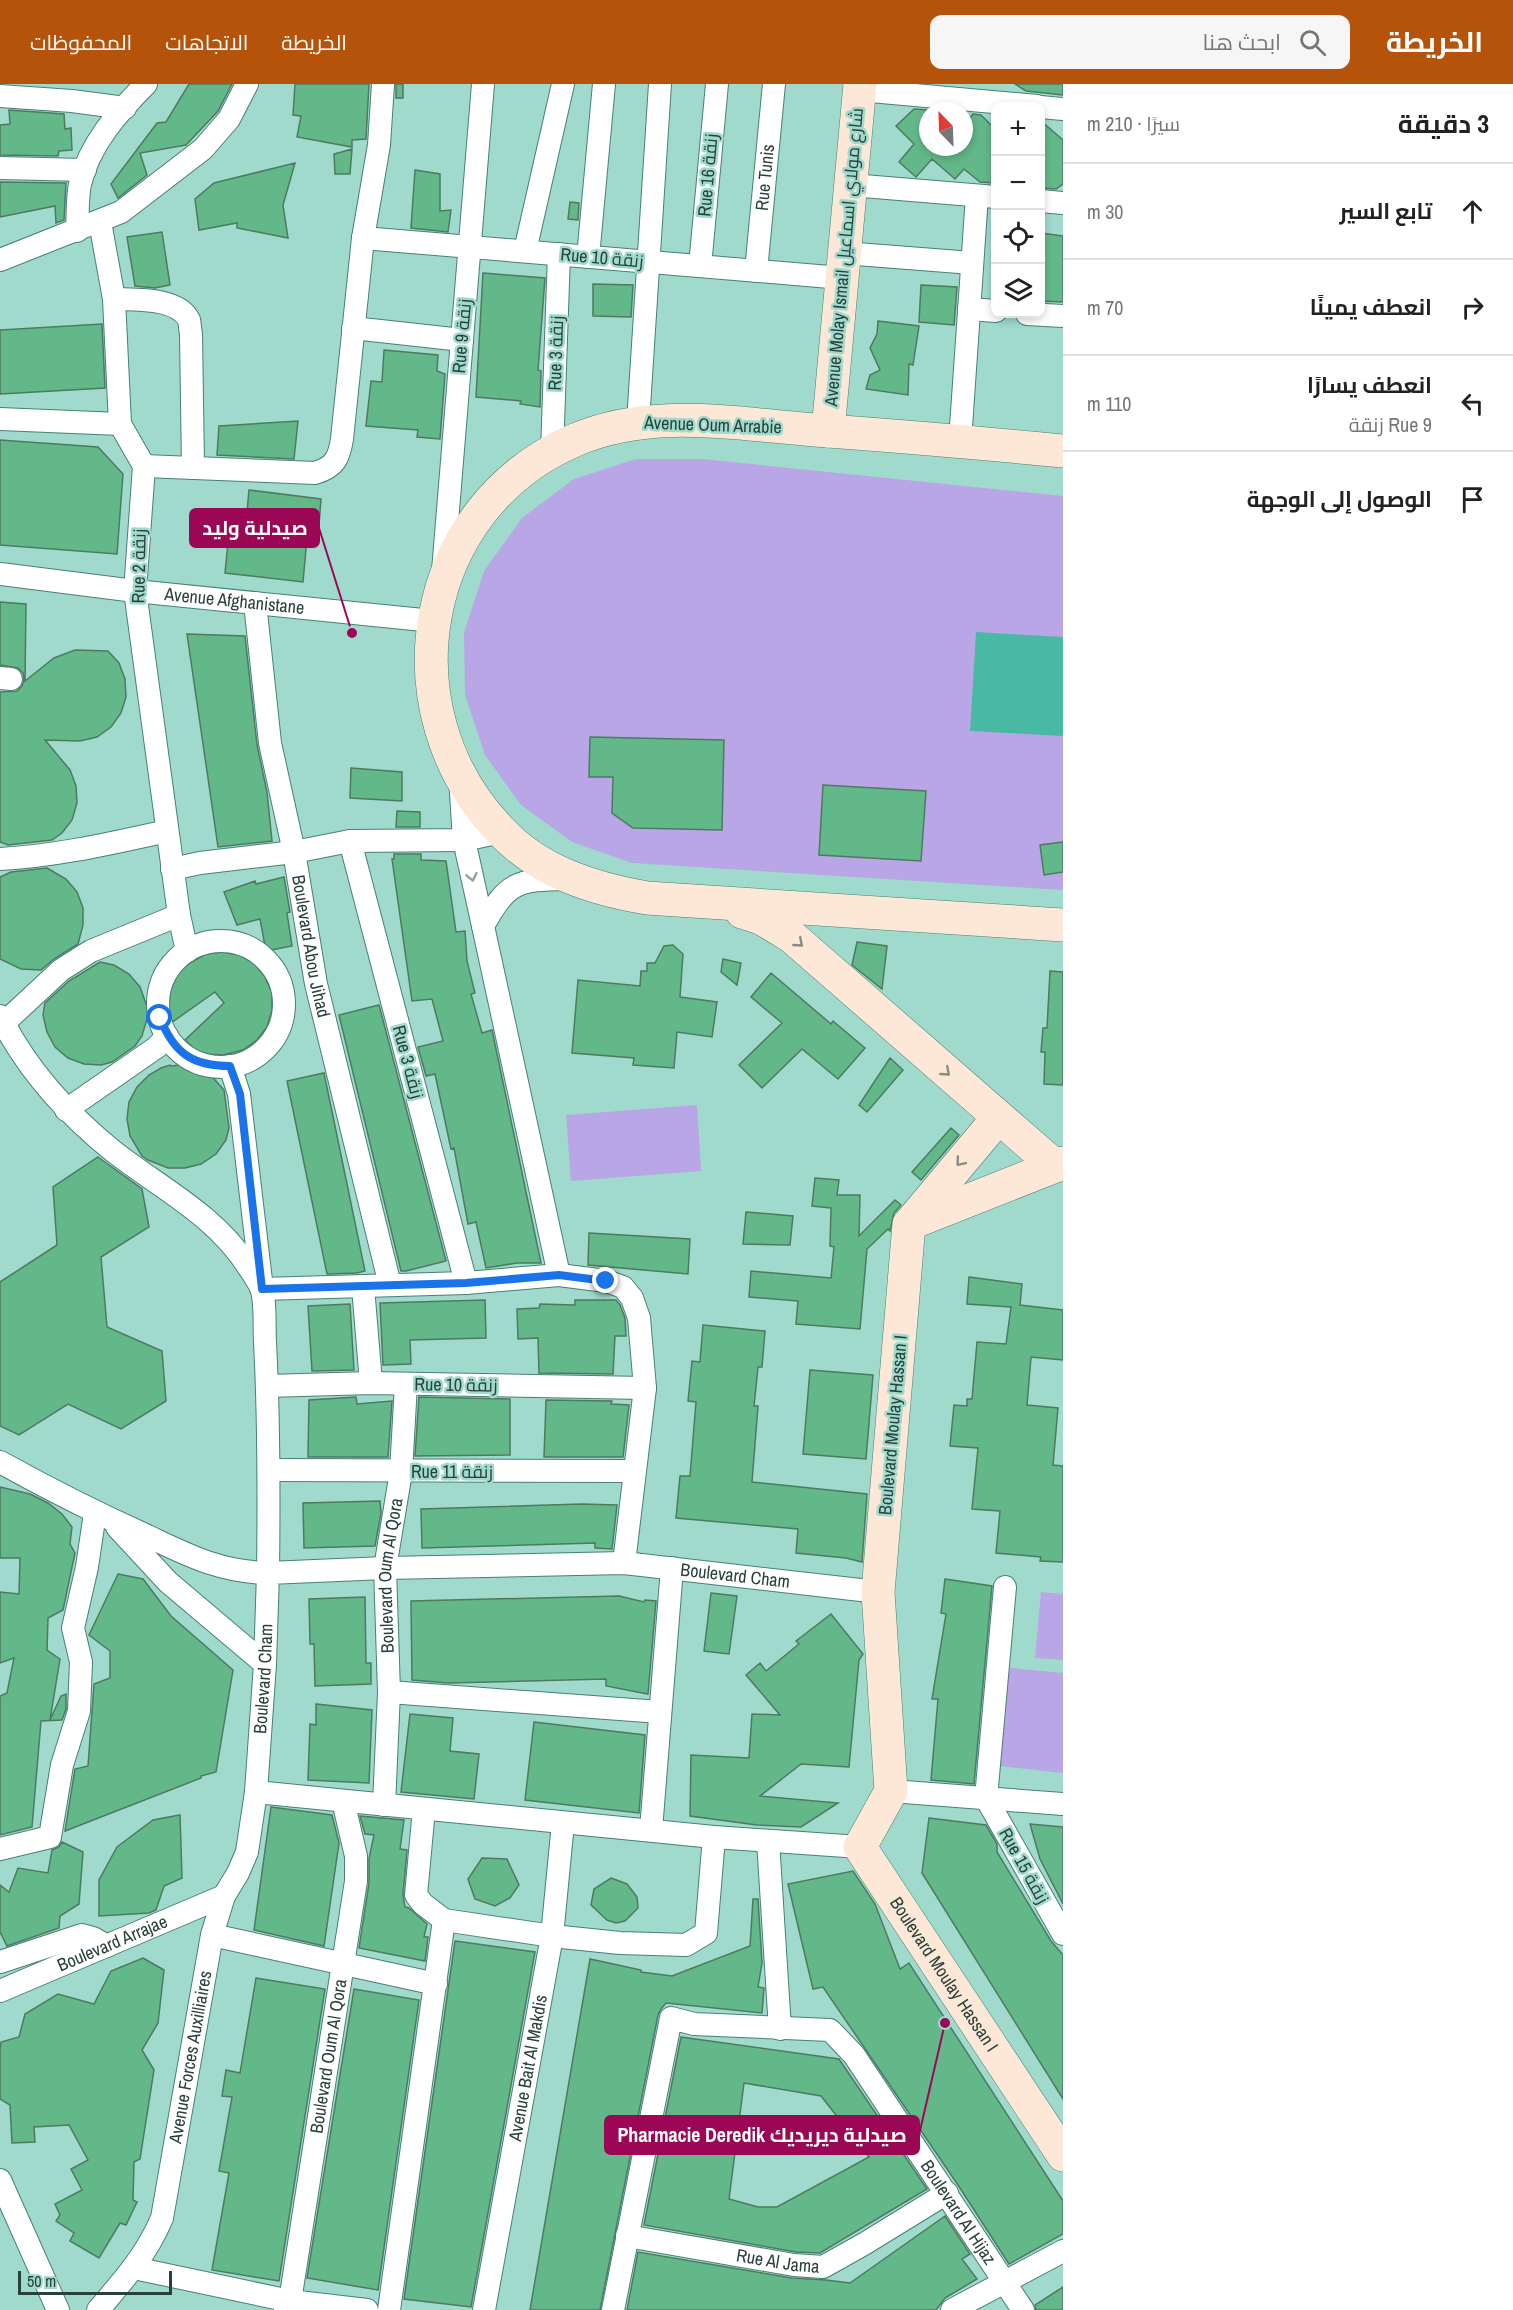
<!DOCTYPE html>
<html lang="ar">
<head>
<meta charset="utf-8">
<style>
	:root { --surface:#fff; --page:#f6f6f6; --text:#222; --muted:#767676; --line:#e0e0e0; --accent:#b45309 }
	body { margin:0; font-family:"Archivo Narrow",Cairo,sans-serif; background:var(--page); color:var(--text); direction:rtl }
	.controls { position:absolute; right:18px; top:18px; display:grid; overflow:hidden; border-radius:12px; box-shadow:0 3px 9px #0003 }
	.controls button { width:54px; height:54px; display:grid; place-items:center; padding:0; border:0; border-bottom:2px solid var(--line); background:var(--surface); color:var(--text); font:30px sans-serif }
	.compass { position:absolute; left:919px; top:18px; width:54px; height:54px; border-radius:50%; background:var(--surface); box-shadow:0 3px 9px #0003; rotate:337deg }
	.scale { position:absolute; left:18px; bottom:15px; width:154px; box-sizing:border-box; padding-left:6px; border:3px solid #29413b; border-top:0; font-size:16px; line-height:21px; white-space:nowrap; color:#29413b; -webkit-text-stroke:4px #9fdacc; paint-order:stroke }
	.stop { position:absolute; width:18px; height:18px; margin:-14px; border:4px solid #1a73e8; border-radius:50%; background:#fff }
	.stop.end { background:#1a73e8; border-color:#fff; box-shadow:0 2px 6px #0008 }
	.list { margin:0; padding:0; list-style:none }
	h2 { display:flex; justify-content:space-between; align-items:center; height:78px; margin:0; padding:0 24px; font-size:26px }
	h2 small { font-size:20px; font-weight:400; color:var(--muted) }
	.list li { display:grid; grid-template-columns:39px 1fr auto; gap:18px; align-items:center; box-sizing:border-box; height:96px; padding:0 24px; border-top:2px solid var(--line) }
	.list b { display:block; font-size:22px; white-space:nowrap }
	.list p { margin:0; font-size:20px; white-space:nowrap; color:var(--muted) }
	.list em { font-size:20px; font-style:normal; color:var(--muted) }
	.icon { flex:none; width:33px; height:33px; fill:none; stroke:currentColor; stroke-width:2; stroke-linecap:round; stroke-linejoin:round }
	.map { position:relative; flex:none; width:1063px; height:2226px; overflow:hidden; direction:ltr }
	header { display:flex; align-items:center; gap:36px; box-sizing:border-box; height:84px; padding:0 30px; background:var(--accent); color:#fff }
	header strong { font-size:28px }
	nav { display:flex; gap:33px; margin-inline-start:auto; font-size:21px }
	.search { width:420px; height:54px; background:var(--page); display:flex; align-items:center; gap:15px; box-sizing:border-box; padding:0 21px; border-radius:12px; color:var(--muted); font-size:22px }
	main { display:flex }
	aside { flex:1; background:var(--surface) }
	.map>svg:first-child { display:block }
	.green { fill:#b9a6e6 }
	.water { fill:#48baa4 }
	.building { fill:#63b889; stroke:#4e7a60; stroke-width:1.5; fill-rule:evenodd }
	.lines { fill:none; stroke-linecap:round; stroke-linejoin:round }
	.street-casing { stroke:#488074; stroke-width:24 }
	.secondary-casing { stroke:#488074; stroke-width:34 }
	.street { stroke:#fff; stroke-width:22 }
	.secondary { stroke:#fde8d8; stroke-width:33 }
	.oneway { stroke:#94a09d }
	.oneway2 { stroke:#888c82 }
	.route { stroke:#1a73e8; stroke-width:8 }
	.labels { text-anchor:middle; stroke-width:5; stroke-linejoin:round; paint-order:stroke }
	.street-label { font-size:18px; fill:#29413b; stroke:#9fdacc }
	.leader { fill:none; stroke:#9b0755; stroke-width:2 }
	.callout-dot { fill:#9b0755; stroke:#9fdacc; stroke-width:2 }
	.callout { fill:#9b0755; stroke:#9b0755; stroke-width:2 }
	.callout-label { font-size:20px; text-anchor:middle; font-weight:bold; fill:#fff }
</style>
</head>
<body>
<header>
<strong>الخريطة</strong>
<div class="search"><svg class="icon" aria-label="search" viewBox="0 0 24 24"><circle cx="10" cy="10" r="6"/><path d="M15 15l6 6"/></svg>ابحث هنا</div>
<nav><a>الخريطة</a><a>الاتجاهات</a><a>المحفوظات</a></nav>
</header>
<main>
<aside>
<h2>3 دقيقة<small>سيرًا · 210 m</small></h2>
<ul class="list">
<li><svg class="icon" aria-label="ahead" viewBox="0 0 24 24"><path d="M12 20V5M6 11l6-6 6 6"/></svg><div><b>تابع السير</b></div><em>30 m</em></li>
<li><svg class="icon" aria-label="right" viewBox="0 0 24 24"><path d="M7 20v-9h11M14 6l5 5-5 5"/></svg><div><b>انعطف يمينًا</b></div><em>70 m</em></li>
<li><svg class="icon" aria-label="left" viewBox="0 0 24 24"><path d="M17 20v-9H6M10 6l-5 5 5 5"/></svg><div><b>انعطف يسارًا</b><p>Rue 9 زنقة</p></div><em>110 m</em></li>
<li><svg class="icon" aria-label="arrive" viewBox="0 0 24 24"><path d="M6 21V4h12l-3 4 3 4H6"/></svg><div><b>الوصول إلى الوجهة</b></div></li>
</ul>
</aside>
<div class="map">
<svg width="1063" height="2226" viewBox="0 0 1063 2226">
	<rect width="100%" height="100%" fill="#9fdacc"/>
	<path class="green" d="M636 375H702L1063 412V806L632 779 572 758 521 721 485 671 465 611 464 549 484 487 522 434 574 395Z
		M697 1021 701 1087 571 1097 566 1031Z
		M1041 1508 1063 1510V1576L1035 1574Z
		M1002 1583 1063 1589V1689L991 1681Z"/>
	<path class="water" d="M976 548 1063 553V652L970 647Z"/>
	<path class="building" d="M189 0H232L218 27 186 61 140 69 147 91 118 114 111 100 157 39 166 38Z
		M295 0H369L366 55 352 56V63L297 53 301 32 293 31Z
		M396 0H403V14H396Z
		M1015 0H1063V11L1026 7Z
		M914 25 930 26 928 27V63H964V42L973 30 981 31 996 46V99L980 98 964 85 955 95 932 75 916 93 899 78 914 60 896 42Z
		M9 26 64 30 65 45 71 44 72 66 59 67 58 72 0 71V41L10 40Z
		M1041 37 1063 56V100L1056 105 1041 104Z
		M352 65 350 90H335L334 70Z
		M295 79 283 121 288 154 237 144V139L199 146 195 115 214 99Z
		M415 86 440 90V127L451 126 448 148 411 144Z
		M0 98 66 99 64 136 56 139 55 122 0 133Z
		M570 118 579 119 578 136 568 135Z
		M162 148 170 201 155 204 135 202 127 153Z
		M1041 149 1063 152V218L1041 217Z
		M483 189 545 194 538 286 541 287 540 323 520 320 521 317 476 313Z
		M593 200 633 201 631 233 593 232Z
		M921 201 957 203 954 241 919 238Z
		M878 237 919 242 913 281 909 280 908 311 866 305 870 291 880 286 870 264 877 250Z
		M102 240 105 304 0 310V246Z
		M384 266 438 271 437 287 445 290 440 355 417 353 418 346 366 342 371 297 382 298Z
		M298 337 294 375 217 371 219 342Z
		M0 356 98 363 123 390 117 470 0 461Z
		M249 406 321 415 318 455 307 454 303 498 225 489 229 449 245 450Z
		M0 518 26 520 25 597 54 574 75 566 108 567 119 579 125 595 126 613 121 629 111 643 97 653 80 657 45 656 70 686 76 702 77 719 72 736 62 749 52 756 8 761 0 758V608L17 607 22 602 24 596 23 589 18 584 0 581Z
		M187 550 245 552 257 661 267 708 272 757 218 763Z
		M590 653 724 656 722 746 633 744 612 729 613 693H589Z
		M351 684 402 688V717L350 714Z
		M823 701 926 707 921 777 819 771Z
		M397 727 420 728V743H396Z
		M1063 758V788L1044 791 1040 761Z
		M394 770H421V776L446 777 456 848 465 847 467 877 475 909 471 910 482 949 492 946 541 1179H517L486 1184 476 1138 468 1140 454 1064 451 1065 435 990 426 992 418 963 443 957 432 915 412 917 392 775H394Z
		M47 784 66 795 77 808 83 824V841L78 860 54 875 41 886 21 885 0 875V793L11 788Z
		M284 793 290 828 287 829 292 862 266 867 260 835 237 841 224 808 255 797 256 800Z
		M857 858 887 862 882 905 852 881Z
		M673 861 683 870 680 913 717 918 712 953 677 948 674 984 633 981 634 974 572 969 578 896 640 902 641 887H647V879H655L664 862Z
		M222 868 240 871 255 880 265 893 272 909V926L267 943 257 956 243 966 223 971 200 970 185 956 224 919 215 908 171 939H166L171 905 178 889 188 880 206 870Z
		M723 875 741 879 737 901 721 888Z
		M100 878 114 881 129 890 140 903 149 928 142 952 135 962 112 978 101 981 84 980 68 974 55 963 47 948 43 931 45 919 69 897Z
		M1050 887 1063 888V1001L1044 1000 1045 968H1041L1043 944H1047Z
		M771 889 831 940 833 937 865 964 838 995 802 965 762 1004 739 981 782 939 751 913Z
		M379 921 446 1177 406 1187H401L339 931Z
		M890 974 903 986 867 1028 859 1021Z
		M200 979 224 1006 229 1044 226 1056 216 1070 201 1080 185 1084H168L148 1076 142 1072 130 1052 127 1035 129 1018 137 1003 149 991 161 984 170 981 171 982Z
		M324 989 365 1187 357 1189 327 1190 287 997Z
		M951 1044 959 1051 921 1096 912 1088Z
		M98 1073 142 1105 149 1143 101 1173 107 1243 162 1267 166 1317 121 1345 68 1320 19 1351 0 1342V1198L57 1161 53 1103Z
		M815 1094 839 1096 837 1111H860L859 1152 895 1116 901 1121 894 1129 890 1147 888 1145 867 1165 860 1245 796 1240 798 1217 749 1213 751 1187 831 1194 834 1163 830 1162 831 1124 812 1122Z
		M746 1128 793 1132 790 1161 743 1160Z
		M589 1149 690 1155 688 1190 588 1181Z
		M969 1193 1022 1200 1020 1221 1063 1226V1276L1031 1273 1027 1321 1058 1324 1053 1381 1063 1382V1478L1040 1477 1041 1473 996 1469 1000 1427 972 1425 978 1364 950 1362 954 1321 967 1322V1315H972L977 1258 1006 1260 1011 1223 967 1220Z
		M485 1216 486 1254 410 1256 411 1280 383 1281 380 1219Z
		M575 1216H616L620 1221 625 1234 626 1252H615L613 1290 539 1289 538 1254 518 1255 517 1225 539 1224 540 1220 575 1221Z
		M350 1220 354 1286 312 1287 308 1222Z
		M703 1241 765 1247 762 1283H758L754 1322H758L752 1398 867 1410 862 1478 846 1474 796 1469 798 1445 676 1434 680 1392H690L696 1318 688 1317 692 1277 700 1278Z
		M810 1286 873 1291 866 1375 803 1370Z
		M356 1313 357 1320 392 1317 388 1373H308L309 1316Z
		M419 1313 510 1315V1371L415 1372Z
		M546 1316 612 1317 611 1320 629 1321 623 1373H544Z
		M0 1403 30 1410 48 1419 62 1430 72 1443 70 1460 75 1469 63 1526 48 1534 47 1566 60 1575 50 1636 61 1612 66 1610V1625L62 1636 41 1637 32 1743 0 1751V1612L7 1609 14 1574 0 1579V1508L19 1510 20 1474H0Z
		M380 1417 381 1429 375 1462 304 1464 303 1419Z
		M582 1420 617 1421 612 1465 595 1464V1459L422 1464 421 1425Z
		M118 1490 143 1495 171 1532 233 1586 216 1688 201 1692V1694L65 1747 75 1685 88 1682 94 1600 110 1594V1567L89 1551Z
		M945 1495 992 1502 974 1700 931 1696 938 1615H932L946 1530 941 1529Z
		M711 1509 737 1512 729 1570 704 1567Z
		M619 1512 644 1518 645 1516 656 1517 648 1610 606 1602V1595L448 1599 412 1596 411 1517Z
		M365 1513 366 1579H371V1600L315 1602 314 1560H310L309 1515Z
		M831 1530 863 1570 859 1576 849 1683 801 1680 760 1712 838 1719 801 1743 757 1741 690 1732 691 1671 749 1674 752 1630 780 1631 746 1591 760 1579 766 1587 799 1560 796 1557Z
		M316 1620 372 1626 369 1699 308 1696 310 1640 316 1641Z
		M410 1630 453 1634 450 1667 479 1670 474 1715 401 1708Z
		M534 1638 645 1651 639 1729 525 1716Z
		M271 1723 332 1731 339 1759 324 1862 254 1846Z
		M180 1731 182 1794 164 1802 156 1826 149 1829 99 1832V1796L117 1763 153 1736Z
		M360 1732 404 1736 400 1765 407 1766 403 1811 405 1823 409 1824 427 1840 424 1853H428L425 1877 359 1864 369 1799V1775L374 1751 365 1750Z
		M929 1734 986 1741 997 1760V1768L1051 1857 1063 1871V2015L922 1789Z
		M1030 1740 1063 1743V1820L1040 1775Z
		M62 1758 83 1768 79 1820 60 1832 59 1844 7 1862 0 1848V1801L9 1808 18 1784 48 1789 52 1766 59 1763Z
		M482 1774 507 1775 519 1801 510 1814 495 1822 475 1815 468 1795Z
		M853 1787 875 1820 900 1885 909 1879 1063 2117V2150L1009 2180 958 2101 823 1903 813 1905 788 1800Z
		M611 1794 627 1800 637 1813 638 1824 625 1837 616 1839 607 1836 591 1821 594 1805Z
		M753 1815H758L762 1879 758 1903 764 1904 762 1929 666 1919 661 1925 658 1931 600 2226H530L590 1875 641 1886V1888L672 1892 750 1862Z
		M455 1857 535 1868 471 2223 404 2215Z
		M143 1874 164 1886 158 1939 142 1966 154 1986 140 2075 134 2078 133 2116 137 2118 126 2141 120 2139 99 2174 70 2157 74 2149 56 2137 60 2131 55 2120 82 2106 71 2085 88 2076 69 2041 34 2043 35 2058 12 2059 10 2021 0 2015V1965L1 1958 19 1953 25 1930 58 1910 94 1920 111 1887Z
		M256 1894 325 1905 279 2197 212 2186 229 2089 219 2087 232 2013 222 2012 226 1986 240 1989Z
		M354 1905 419 1916 378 2206 307 2194Z
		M681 1953 839 1975 927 2105 820 2169 796 2168 644 2141ZM744 1999 821 2012 869 2073 777 2123H758L729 2115Z
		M945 2132 970 2170 962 2175 977 2195 945 2214 936 2226H627L638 2168 792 2194 826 2196 850 2199Z
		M1063 2203V2226H1036L1035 2221Z"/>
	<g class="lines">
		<g class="street-casing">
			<g id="street">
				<path d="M859 6 1037 22"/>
				<path d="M0 12 72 17 125 24"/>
				<path d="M1040 23 1063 25"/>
				<path d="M0 84 85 86"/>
				<path d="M851 101 996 113"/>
				<path d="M1040 117 1063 119"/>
				<path d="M100 138 114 215 120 340 144 382 135 507 179 831 187 867"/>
				<path d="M77 147C78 132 77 115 80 100 89 61 118 28 146 0"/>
				<path d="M363 154 842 194"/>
				<path d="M525 167 563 0"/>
				<path d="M844 169 972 179"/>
				<path d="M588 173 604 0"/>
				<path d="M0 176 121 128 203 65 229 35 247 0"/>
				<path d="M700 182 717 0"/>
				<path id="s1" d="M756 187 774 0"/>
				<path d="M114 215C135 216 178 213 189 236 190 240 190 246 191 250L193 384"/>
				<path d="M969 225 996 227"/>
				<path d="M1027 230 1063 232"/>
				<path d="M353 244 462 256"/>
				<path d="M0 335 120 340"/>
				<path d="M638 338 660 0"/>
				<path d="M960 357 977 112"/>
				<path d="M552 368 559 170"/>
				<path d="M144 382 315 389C335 383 339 374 342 355L363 154 379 61 383 0"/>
				<path d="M443 487 483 0"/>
				<path id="s2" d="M0 490 135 507 433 537"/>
				<path id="s3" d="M255 519 270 659 294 768 316 900 390 1201"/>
				<path d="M0 594 11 595"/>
				<path d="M460 693 464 756 483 842C508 797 517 796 567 795"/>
				<path d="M350 757 466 1199"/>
				<path d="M0 775C57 772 112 759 167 747"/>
				<path d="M172 785 200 779 294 768 350 757 464 756 501 748"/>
				<path d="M483 842 559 1191"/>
				<circle cx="221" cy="920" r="63"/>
				<path d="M0 932C27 986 66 1029 113 1067 160 1104 216 1131 249 1184 253 1190 258 1197 261 1204 266 1216 264 1244 265 1258 269 1335 269 1412 268 1489 218 1488 186 1470 143 1450 94 1428 47 1404 0 1378"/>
				<path d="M4 939 61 886 91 867 179 831"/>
				<path d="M230 982 239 1010 262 1205 466 1199 559 1191 606 1197 623 1203 632 1214 639 1234 645 1304 624 1479"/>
				<path d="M66 1026 157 963 167 952"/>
				<path d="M363 1203 371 1299"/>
				<path d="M267 1302 371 1299 645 1304"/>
				<path d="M269 1386 634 1387"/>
				<path d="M117 1443 168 1498 265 1580"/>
				<path d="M1005 1503 986 1714 1063 1850"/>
				<path d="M389 1608 660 1628"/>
				<path d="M891 1707 1063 1720"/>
				<path id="s4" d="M384 1721 389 1608 385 1484 401 1388 406 1300"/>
				<path d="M424 1725 416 1811 423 1820 444 1836 552 1852 620 1859 686 1861 706 1849 714 1753"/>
				<path d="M651 1746 672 1484"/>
				<path d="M768 1757 780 1945"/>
				<path id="s5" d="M860 1763 714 1753 256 1708 265 1580 268 1489 385 1484 624 1479 878 1508"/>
				<path d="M0 1765 50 1753 62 1681 79 1627 81 1578 73 1544 87 1483 95 1429"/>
				<path d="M212 1851 436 1900"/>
				<path d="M0 1878 82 1851 93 1854 107 1862"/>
				<path id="s6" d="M0 1907 224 1812"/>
				<path d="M0 2096 58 2226"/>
				<path id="s7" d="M627 2152 794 2181 823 2183 864 2160 947 2109"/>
				<path d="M134 2184 290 2217 367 2226"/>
				<path id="s8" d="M98 2226C123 2197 147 2170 162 2134L212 1851 224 1812 238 1789 247 1768 256 1708"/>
				<path id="s9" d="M285 2226 290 2217 356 1797V1772L343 1717"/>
				<path d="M389 2226 444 1836"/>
				<path id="s10" d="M484 2226 552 1852 563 1739"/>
				<path id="s11" d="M613 2226 671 1934 694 1940 830 1946 854 1971 1023 2226"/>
				<path d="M952 2226 1063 2167"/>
			</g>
		</g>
		<g class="secondary-casing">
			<g id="secondary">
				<path d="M828 347 860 0"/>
				<path d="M1063 367C980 359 898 352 815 346 736 340 651 323 575 356 418 423 384 627 501 747 539 788 594 805 647 814L1063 841"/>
				<path d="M742 828 761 834 791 852 1055 1082"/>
				<path id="s12" d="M1063 1079 909 1140 878 1508 891 1707 860 1763 1063 2071"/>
				<path d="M911 1138 998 1034"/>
			</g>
		</g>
		<use href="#street" class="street"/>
		<use href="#secondary" class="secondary"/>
	</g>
	<defs><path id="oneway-chevron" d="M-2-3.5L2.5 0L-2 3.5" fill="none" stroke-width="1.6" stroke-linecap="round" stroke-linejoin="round" transform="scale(1.5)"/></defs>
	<use class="oneway" href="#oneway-chevron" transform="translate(472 793) rotate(78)"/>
	<g class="oneway2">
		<use href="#oneway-chevron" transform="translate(799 859) rotate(41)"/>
		<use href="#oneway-chevron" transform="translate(946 988) rotate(41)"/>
		<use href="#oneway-chevron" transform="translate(960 1078) rotate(130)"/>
	</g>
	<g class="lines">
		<path class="route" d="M160 934C174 969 192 982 230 982L240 1010 262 1205 466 1199 559 1191 606 1197"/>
	</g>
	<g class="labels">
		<g class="street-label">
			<text transform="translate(708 91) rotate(-85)" y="6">Rue 16 زنقة</text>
			<text dy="6" stroke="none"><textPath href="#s1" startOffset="94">Rue Tunis</textPath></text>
			<text transform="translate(844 173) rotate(-85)" y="6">Avenue Molay Ismail شارع مولاي اسماعيل</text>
			<text transform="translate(602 174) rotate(5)" y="6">Rue 10 زنقة</text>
			<text transform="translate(462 252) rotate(-85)" y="6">Rue 9 زنقة</text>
			<text transform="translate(556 269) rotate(-88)" y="6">Rue 3 زنقة</text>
			<text transform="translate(713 341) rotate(2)" y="6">Avenue Oum Arrabie</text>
			<text transform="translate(139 482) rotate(-89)" y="6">Rue 2 زنقة</text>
			<text dy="6" stroke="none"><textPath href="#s2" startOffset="236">Avenue Afghanistane</textPath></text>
			<text dy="6" stroke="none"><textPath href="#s3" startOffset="348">Boulevard Abou Jihad</textPath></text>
			<text transform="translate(408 978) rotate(75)" y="6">Rue 3 زنقة</text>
			<text transform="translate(456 1301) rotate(1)" y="6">Rue 10 زنقة</text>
			<text transform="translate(893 1341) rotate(-85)" y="6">Boulevard Moulay Hassan I</text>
			<text x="452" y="1394">Rue 11 زنقة</text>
			<text dy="6" stroke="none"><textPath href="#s5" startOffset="1294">Boulevard Cham</textPath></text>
			<text dy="6" stroke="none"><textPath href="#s4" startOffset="230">Boulevard Oum Al Qora</textPath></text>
			<text dy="6" stroke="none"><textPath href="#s5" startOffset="720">Boulevard Cham</textPath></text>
			<text transform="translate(1024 1782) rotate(61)" y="6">Rue 15 زنقة</text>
			<text dy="6" stroke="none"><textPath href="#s6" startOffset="122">Boulevard Arrajae</textPath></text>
			<text dy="6" stroke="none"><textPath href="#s12" startOffset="951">Boulevard Moulay Hassan I</textPath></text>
			<text dy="6" stroke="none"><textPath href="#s9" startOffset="258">Boulevard Oum Al Qora</textPath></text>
			<text dy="6" stroke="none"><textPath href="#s8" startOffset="276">Avenue Forces Auxilliaires</textPath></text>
			<text dy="6" stroke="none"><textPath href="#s10" startOffset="246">Avenue Bait Al Makdis</textPath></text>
			<text dy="6" stroke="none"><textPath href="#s11" startOffset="681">Boulevard Al Hijaz</textPath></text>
			<text dy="6" stroke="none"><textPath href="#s7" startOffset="153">Rue Al Jama</textPath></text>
		</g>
	</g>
	<path class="leader" d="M352 549L319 444M945 1939L919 2051"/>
	<g class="callout-dot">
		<circle cx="352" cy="549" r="6"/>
		<circle cx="945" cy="1939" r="6"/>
	</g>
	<g class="callout">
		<rect x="190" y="425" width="129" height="38" rx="6"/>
		<rect x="605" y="2032" width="314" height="38" rx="6"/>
	</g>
	<g class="callout-label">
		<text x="255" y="451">صيدلية وليد</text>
		<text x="762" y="2058">Pharmacie Deredik صيدلية ديريديك</text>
	</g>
</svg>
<div class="controls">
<button>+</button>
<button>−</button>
<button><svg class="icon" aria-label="locate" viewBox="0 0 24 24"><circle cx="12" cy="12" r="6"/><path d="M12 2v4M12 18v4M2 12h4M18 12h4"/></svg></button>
<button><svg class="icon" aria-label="layers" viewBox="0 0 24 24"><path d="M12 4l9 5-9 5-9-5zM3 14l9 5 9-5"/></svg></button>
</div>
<svg class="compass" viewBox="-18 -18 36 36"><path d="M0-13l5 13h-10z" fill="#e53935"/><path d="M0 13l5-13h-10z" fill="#767676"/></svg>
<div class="scale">50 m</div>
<div class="stop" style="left:160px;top:934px"></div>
<div class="stop end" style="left:606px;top:1197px"></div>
</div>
</main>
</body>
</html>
